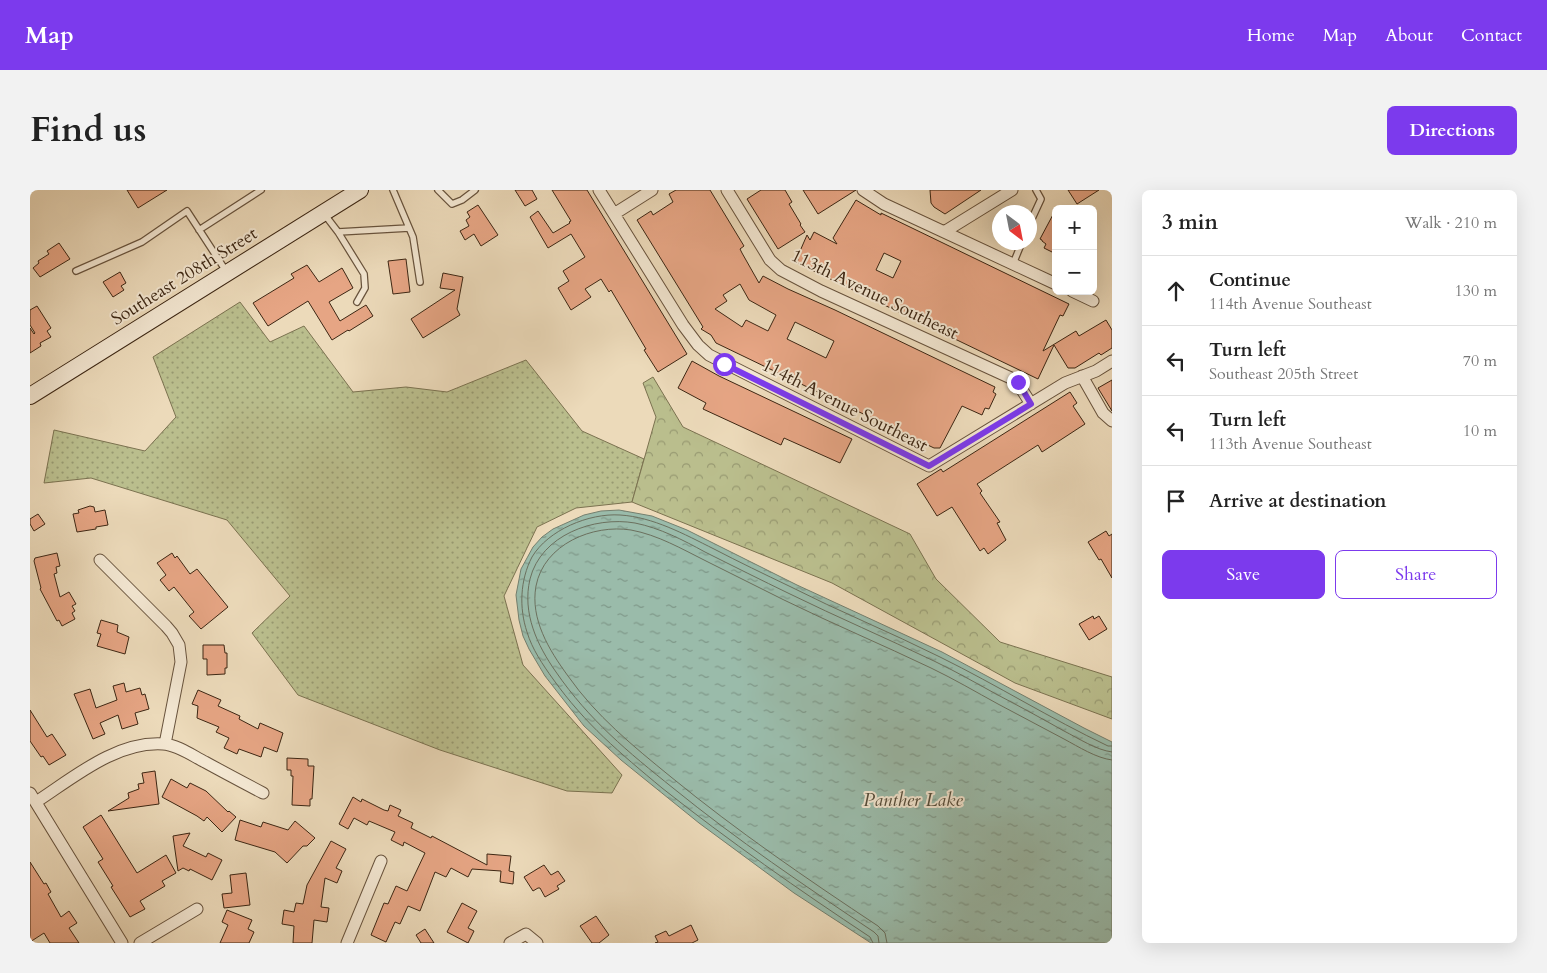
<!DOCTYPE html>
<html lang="en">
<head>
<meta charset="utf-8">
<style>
	:root { --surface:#fff; --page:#f2f2f2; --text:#222; --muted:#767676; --line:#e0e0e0; --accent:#7c3aed }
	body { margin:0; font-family:Cardo,serif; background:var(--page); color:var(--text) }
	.controls { position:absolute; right:15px; top:15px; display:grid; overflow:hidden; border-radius:8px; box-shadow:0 5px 20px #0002 }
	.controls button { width:45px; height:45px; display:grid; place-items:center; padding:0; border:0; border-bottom:1px solid var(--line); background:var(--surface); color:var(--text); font:25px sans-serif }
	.compass { position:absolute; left:962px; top:15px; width:45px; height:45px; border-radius:50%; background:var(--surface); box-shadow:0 5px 20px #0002; rotate:148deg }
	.stop { position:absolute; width:15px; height:15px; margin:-11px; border:4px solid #7c3aed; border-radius:50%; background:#fff }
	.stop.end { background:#7c3aed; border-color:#fff; box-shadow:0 1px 5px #0008 }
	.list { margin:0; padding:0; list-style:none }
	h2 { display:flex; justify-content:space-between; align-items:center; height:65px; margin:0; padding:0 20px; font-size:21px }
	h2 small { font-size:16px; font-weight:400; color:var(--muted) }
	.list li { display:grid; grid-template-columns:32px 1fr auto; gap:15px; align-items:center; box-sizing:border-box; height:70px; padding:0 20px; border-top:1px solid var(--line) }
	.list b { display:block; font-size:19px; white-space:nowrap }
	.list p { margin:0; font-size:16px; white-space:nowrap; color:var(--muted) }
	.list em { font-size:16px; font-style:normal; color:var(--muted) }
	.actions { display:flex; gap:10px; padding:15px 20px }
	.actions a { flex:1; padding:11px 0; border:1px solid var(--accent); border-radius:8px; text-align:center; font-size:18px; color:var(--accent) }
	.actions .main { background:var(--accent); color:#fff }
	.icon { flex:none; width:28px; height:28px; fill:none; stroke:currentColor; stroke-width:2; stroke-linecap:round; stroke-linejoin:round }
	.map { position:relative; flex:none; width:1082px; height:753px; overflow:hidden; border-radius:8px }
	header { display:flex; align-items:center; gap:30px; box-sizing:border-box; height:70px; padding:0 25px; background:var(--accent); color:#fff }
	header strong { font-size:24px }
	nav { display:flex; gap:28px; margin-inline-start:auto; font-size:18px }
	.intro { display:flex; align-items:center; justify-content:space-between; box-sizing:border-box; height:120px; padding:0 30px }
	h1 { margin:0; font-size:35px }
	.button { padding:12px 22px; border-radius:8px; background:var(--accent); color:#fff; font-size:18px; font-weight:700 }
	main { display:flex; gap:30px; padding:0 30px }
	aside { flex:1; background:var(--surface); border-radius:8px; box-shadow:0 5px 20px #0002 }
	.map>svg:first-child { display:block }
	.grass { fill:url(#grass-dots); stroke:#7b7250 }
	.forest { fill:url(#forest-crowns); stroke:#7b7250 }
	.water { fill:url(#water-ripples); stroke:#747f6e }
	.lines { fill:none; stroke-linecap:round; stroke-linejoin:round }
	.shore { stroke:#6b705e; stroke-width:1 }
	.building { fill:#e6a584; stroke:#3c2613; fill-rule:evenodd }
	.lane-casing { stroke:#68533d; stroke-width:8 }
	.street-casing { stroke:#68533d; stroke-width:13 }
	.secondary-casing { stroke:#3c2613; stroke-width:18 }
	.lane { stroke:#f3e7d2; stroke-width:5.5 }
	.street { stroke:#f3e7d2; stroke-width:11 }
	.secondary { stroke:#f3e7d2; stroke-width:16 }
	.route { stroke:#7c3aed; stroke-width:6 }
	.labels { text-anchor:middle; stroke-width:4; stroke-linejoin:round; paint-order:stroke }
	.street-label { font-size:18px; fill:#3c2613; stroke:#f3e7d2 }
	.water-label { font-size:19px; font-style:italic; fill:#544b39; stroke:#f3e7d2 }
</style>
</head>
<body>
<header>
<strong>Map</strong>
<nav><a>Home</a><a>Map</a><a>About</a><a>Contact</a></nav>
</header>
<div class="intro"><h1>Find us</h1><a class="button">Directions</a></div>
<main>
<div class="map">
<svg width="1082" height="753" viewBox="0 0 1082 753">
	<defs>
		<pattern id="grass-dots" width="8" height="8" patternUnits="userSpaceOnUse" patternTransform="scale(1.25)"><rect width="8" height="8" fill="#babe8d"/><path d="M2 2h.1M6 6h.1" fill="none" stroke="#989a72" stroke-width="1.8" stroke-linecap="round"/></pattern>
		<pattern id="forest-crowns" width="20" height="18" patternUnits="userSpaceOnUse" patternTransform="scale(1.25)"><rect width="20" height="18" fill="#babe8d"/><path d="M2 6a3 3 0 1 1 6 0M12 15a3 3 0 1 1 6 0" fill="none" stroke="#989a72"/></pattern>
		<pattern id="water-ripples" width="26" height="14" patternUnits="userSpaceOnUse" patternTransform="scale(1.25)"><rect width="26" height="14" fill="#9abbaa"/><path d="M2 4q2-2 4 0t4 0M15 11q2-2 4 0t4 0" fill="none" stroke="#7f9889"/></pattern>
	</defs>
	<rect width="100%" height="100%" fill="#ecdaba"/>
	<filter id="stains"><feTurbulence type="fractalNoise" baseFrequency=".004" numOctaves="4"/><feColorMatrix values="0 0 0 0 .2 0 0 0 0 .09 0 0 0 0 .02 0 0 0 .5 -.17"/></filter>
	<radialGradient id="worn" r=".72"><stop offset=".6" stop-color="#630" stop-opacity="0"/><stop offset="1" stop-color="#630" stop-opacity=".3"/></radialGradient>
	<path class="grass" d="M210 112 240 152 274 136 323 202 376 197 417 202 496 170 552 241 614 269 602 312 546 318 507 337 474 406 493 475 592 585 582 603 537 601 410 560 268 505 222 443 260 406 197 330 61 288 14 293 24 240 115 261 146 227 123 167Z"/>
	<path class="forest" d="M623 187 653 237 880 344 906 389 970 452 1082 487V529L985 493 802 393 602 312 626 227 613 193Z"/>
	<path class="water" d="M589 320 622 326 657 340 767 395 912 462 1054 538 1082 552V753H841L764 703 669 633 591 570 554 536 515 486 499 459 493 446 489 430 486 405 491 379 503 357 512 347 523 339 554 325 571 321Z"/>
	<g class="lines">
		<path class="shore" d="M843 753 840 747C769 700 699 651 632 598 590 563 555 534 523 489 513 475 502 459 497 442 489 418 490 390 502 367 518 340 559 323 590 325 623 327 654 344 684 359 709 372 734 384 759 396 808 421 860 442 910 467 967 495 1021 529 1078 556H1082
			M849 753 848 746 844 742C775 696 707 650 643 598 598 562 559 530 526 482 507 455 492 423 500 389 511 345 564 326 605 333 630 338 653 350 675 362 703 376 731 390 760 404 807 427 856 448 904 471 925 481 946 493 966 504 989 516 1011 528 1034 541 1048 548 1066 560 1082 562
			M857 753 855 743 848 736C777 689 707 641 641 587 603 556 566 526 538 486 519 460 500 429 506 396 514 354 563 334 601 340 628 345 652 359 676 371 702 384 728 397 754 410 803 434 853 455 901 478 924 489 946 502 968 514 990 526 1012 537 1034 549 1049 557 1066 568 1082 570"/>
	</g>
	<path class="building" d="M97 0H137L108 18Z
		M485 0H502L507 9 495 16Z
		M522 0H557L657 164 628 182 614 160 616 159 600 132 581 100 579 102 571 89 555 99 561 107 541 120 528 98 539 91 533 81 555 67 541 44 518 58 500 27 508 21 523 43 540 33 539 32 541 31Z
		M646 0H680L714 56 710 59 712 63 729 93 733 86 758 99 805 120 965 197 963 202 966 204 959 219 955 218 952 225 932 216 910 258H904L686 153 681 145 671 139 673 137 607 30 621 21 623 25 643 12 639 4ZM710 94 719 110 746 125 738 141 716 130 712 137 685 119 697 111 693 105ZM765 132 804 151 796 168 757 149Z
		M731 0H755L762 12 759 14 771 34 770 35 775 42 748 59 717 9Z
		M773 0H826L788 24Z
		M900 0H951L915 24 904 17 901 13Z
		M1038 0H1069L1047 14Z
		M826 10 851 25V23L1039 114 1033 126 1030 125 1013 161 1046 141 1049 146 1076 130 1082 140V158L1071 165 1069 163 1045 178H1038L1024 155 1008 189 767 73 768 69 767 68 777 45 780 50 784 42 807 54 803 48ZM854 63 871 71 863 88 846 80Z
		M448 15 468 45 451 56 444 44 435 50 430 41 439 36 436 30 440 27 437 22Z
		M1026 19V64L1014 58 1016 54 1012 51V50L1010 49Z
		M29 53 40 69 10 87 3 78 9 73 8 71 19 64 17 61Z
		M376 69 380 102 363 104 358 71Z
		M277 75 289 92 312 78 316 85 323 98 299 112 310 131 336 115 343 126 319 141 318 140 302 150 278 111 238 136 223 113 264 88 261 84Z
		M90 82 96 93 91 96 94 100 83 107 73 92Z
		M413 83 433 87 427 119 430 125 393 148 381 129 425 100 410 98Z
		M7 116 21 138 17 141 21 147 10 153 11 156 0 163V138L4 144 5 143 0 135V120Z
		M662 171 689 186 822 249 810 273 754 248 751 255 673 219 676 213 648 198Z
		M1082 190V221L1068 198Z
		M1040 202 1047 213 1043 216 1055 234 1012 262 1008 255 947 294 952 301 950 303 970 332 967 333 976 350 958 364 954 358 950 361 922 317 907 326 887 294 911 279 913 282Z
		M60 316 64 317 65 322 75 320 78 335 66 337V339L47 342 43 324 49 323 48 320Z
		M8 324 15 334 4 341 0 334V329Z
		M1076 341 1079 346 1082 344V388L1071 369 1069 370 1058 352Z
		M27 363 30 376 26 377 27 383 24 384 30 407 39 402 46 414 42 416 45 421 42 423 45 429 32 436 29 430 27 431 10 399 11 398 4 371 5 368Z
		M142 363 145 368 147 366 160 384 167 379 198 417 171 439 159 426 164 422 144 397 139 401 130 390 136 385 127 373Z
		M1063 426 1064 429 1069 426 1077 439 1059 450 1049 434Z
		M71 430 88 435 87 442 99 447 95 464 67 456 71 444 67 443Z
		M173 455H194L195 463H197V478H195V484L177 485V469H173Z
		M94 493 96 502 110 498 112 505 115 504 119 519 105 523 108 534 92 539 88 525 70 533 75 544 63 549 44 504 60 499 66 518 87 510 83 496Z
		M168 500 191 510 188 516 210 526 209 529 228 539 230 533 253 543 247 562 234 557 231 567 209 559 207 564 194 558 199 548 186 542 189 537 167 528 168 516 162 514Z
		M0 520 17 547 22 544 36 565 19 575 13 566 11 567 0 551Z
		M257 568 278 569V576H284L282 609H280V616L262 615 263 586H261V580H257Z
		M125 581 129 614 78 621 99 608 98 603 109 599 108 594 114 593 112 583Z
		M141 589 157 598 160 593 176 601 198 622 199 621 206 627 192 642 177 627 174 631 167 626 132 607Z
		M323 607 331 612 332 609 354 620 358 621 360 615 371 620 368 626 383 633 381 638 401 648 402 646 457 675V664L481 666 479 681 484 682 483 694 470 692 471 681 442 679 438 687 421 678 416 687 405 682 390 721 378 716 370 734 365 732 356 752 341 745 354 713 358 714 366 696 377 701 395 663 374 652 373 656 361 650 365 642 339 631 337 635 324 628 318 639 309 634Z
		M71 625 107 683 136 665 146 683 132 691 135 696 110 711 115 719 100 727 81 697 83 696 68 672 73 669 53 637Z
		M210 630 231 637 233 632 258 640 265 631 285 648 277 656H273L257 673 245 662 205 650Z
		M160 643 153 656 176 667 178 663 192 670 182 690 160 679 159 681 153 678 148 681 143 646Z
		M301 651 316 659 306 678 312 681 307 693 295 688 291 717 299 718 297 732 284 730 282 753H263L264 736 252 734 254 720 264 722 266 713 273 714 277 695Z
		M0 672 14 694 16 693 21 702 18 704 31 727 39 721 47 733 39 738 49 753H20L14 743 0 752Z
		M514 675 521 685 528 681 535 691 527 696 529 699 515 707 510 698H508L503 701 494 687Z
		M216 683 220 715 194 718 192 704 202 703 200 685Z
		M432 713 447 721 438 738 444 741 438 753 417 742Z
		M197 720 222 730 218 739 224 742 219 753H190L198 735 192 732Z
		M566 726 579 745 569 753H562L550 736Z
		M661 735 668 750 662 753H625L628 752 625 746 636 741 639 746Z
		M395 739 404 753H391L386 745Z"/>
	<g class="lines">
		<g class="lane-casing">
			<path id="lane" d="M363 0 383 47 390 92
				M408 0 422 14 432 10 445 0
				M295 25 308 42 379 38
				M999 35 1011 9 1006 0
				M169 40 231 0
				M308 42 334 84 335 98 327 112
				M983 74 992 52
				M46 81 112 52 157 21 196 81"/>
		</g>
		<g class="street-casing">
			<path id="street" d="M569 0 653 135 668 155 679 165 899 276 1035 193 1066 181 1082 171
				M697 0 740 70 751 80 791 101 983 189 987 192 1001 214
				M833 0 854 14 1026 94
				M584 24 622 0
				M914 42 982 0
				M1042 101 1063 111
				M1052 186 1073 223 1082 231
				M70 370 136 436 142 443 149 455 151 472 135 554
				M0 603 92 753
				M6 612C43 588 86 551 133 554 148 555 163 566 175 572 195 583 214 593 233 603
				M110 753 167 719
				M317 753 351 671
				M480 753 496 744 507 753"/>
		</g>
		<g class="secondary-casing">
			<path id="secondary" d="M0 206 330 0"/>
		</g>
		<use href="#lane" class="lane"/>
		<use href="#street" class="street"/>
		<use href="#secondary" class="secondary"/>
	</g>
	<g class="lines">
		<path class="route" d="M694 174 899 276 1001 214 988 192"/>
	</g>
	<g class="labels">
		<g class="street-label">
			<text transform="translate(154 86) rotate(-32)" y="6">Southeast 208th Street</text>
			<text transform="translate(845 104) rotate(26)" y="6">113th Avenue Southeast</text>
			<text transform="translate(815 215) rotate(27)" y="6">114th Avenue Southeast</text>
		</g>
		<g class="water-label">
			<text x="883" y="616">Panther Lake</text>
		</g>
	</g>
	<rect width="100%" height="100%" filter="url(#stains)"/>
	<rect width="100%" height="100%" fill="url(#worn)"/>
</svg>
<div class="controls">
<button>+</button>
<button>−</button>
</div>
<svg class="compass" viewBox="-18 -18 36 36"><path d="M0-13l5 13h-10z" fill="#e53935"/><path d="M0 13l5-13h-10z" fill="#767676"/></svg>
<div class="stop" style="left:694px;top:174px"></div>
<div class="stop end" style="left:988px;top:192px"></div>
</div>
<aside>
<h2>3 min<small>Walk · 210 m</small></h2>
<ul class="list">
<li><svg class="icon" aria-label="ahead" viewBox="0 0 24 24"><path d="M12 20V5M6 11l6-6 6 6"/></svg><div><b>Continue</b><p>114th Avenue Southeast</p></div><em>130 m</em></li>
<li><svg class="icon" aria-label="left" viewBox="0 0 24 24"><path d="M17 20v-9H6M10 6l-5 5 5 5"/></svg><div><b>Turn left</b><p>Southeast 205th Street</p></div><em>70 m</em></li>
<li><svg class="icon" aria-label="left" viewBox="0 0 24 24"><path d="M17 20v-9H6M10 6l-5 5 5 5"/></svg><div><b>Turn left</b><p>113th Avenue Southeast</p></div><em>10 m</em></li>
<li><svg class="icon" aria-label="arrive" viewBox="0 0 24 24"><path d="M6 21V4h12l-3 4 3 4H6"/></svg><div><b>Arrive at destination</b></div></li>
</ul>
<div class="actions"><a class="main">Save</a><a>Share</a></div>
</aside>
</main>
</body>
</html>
